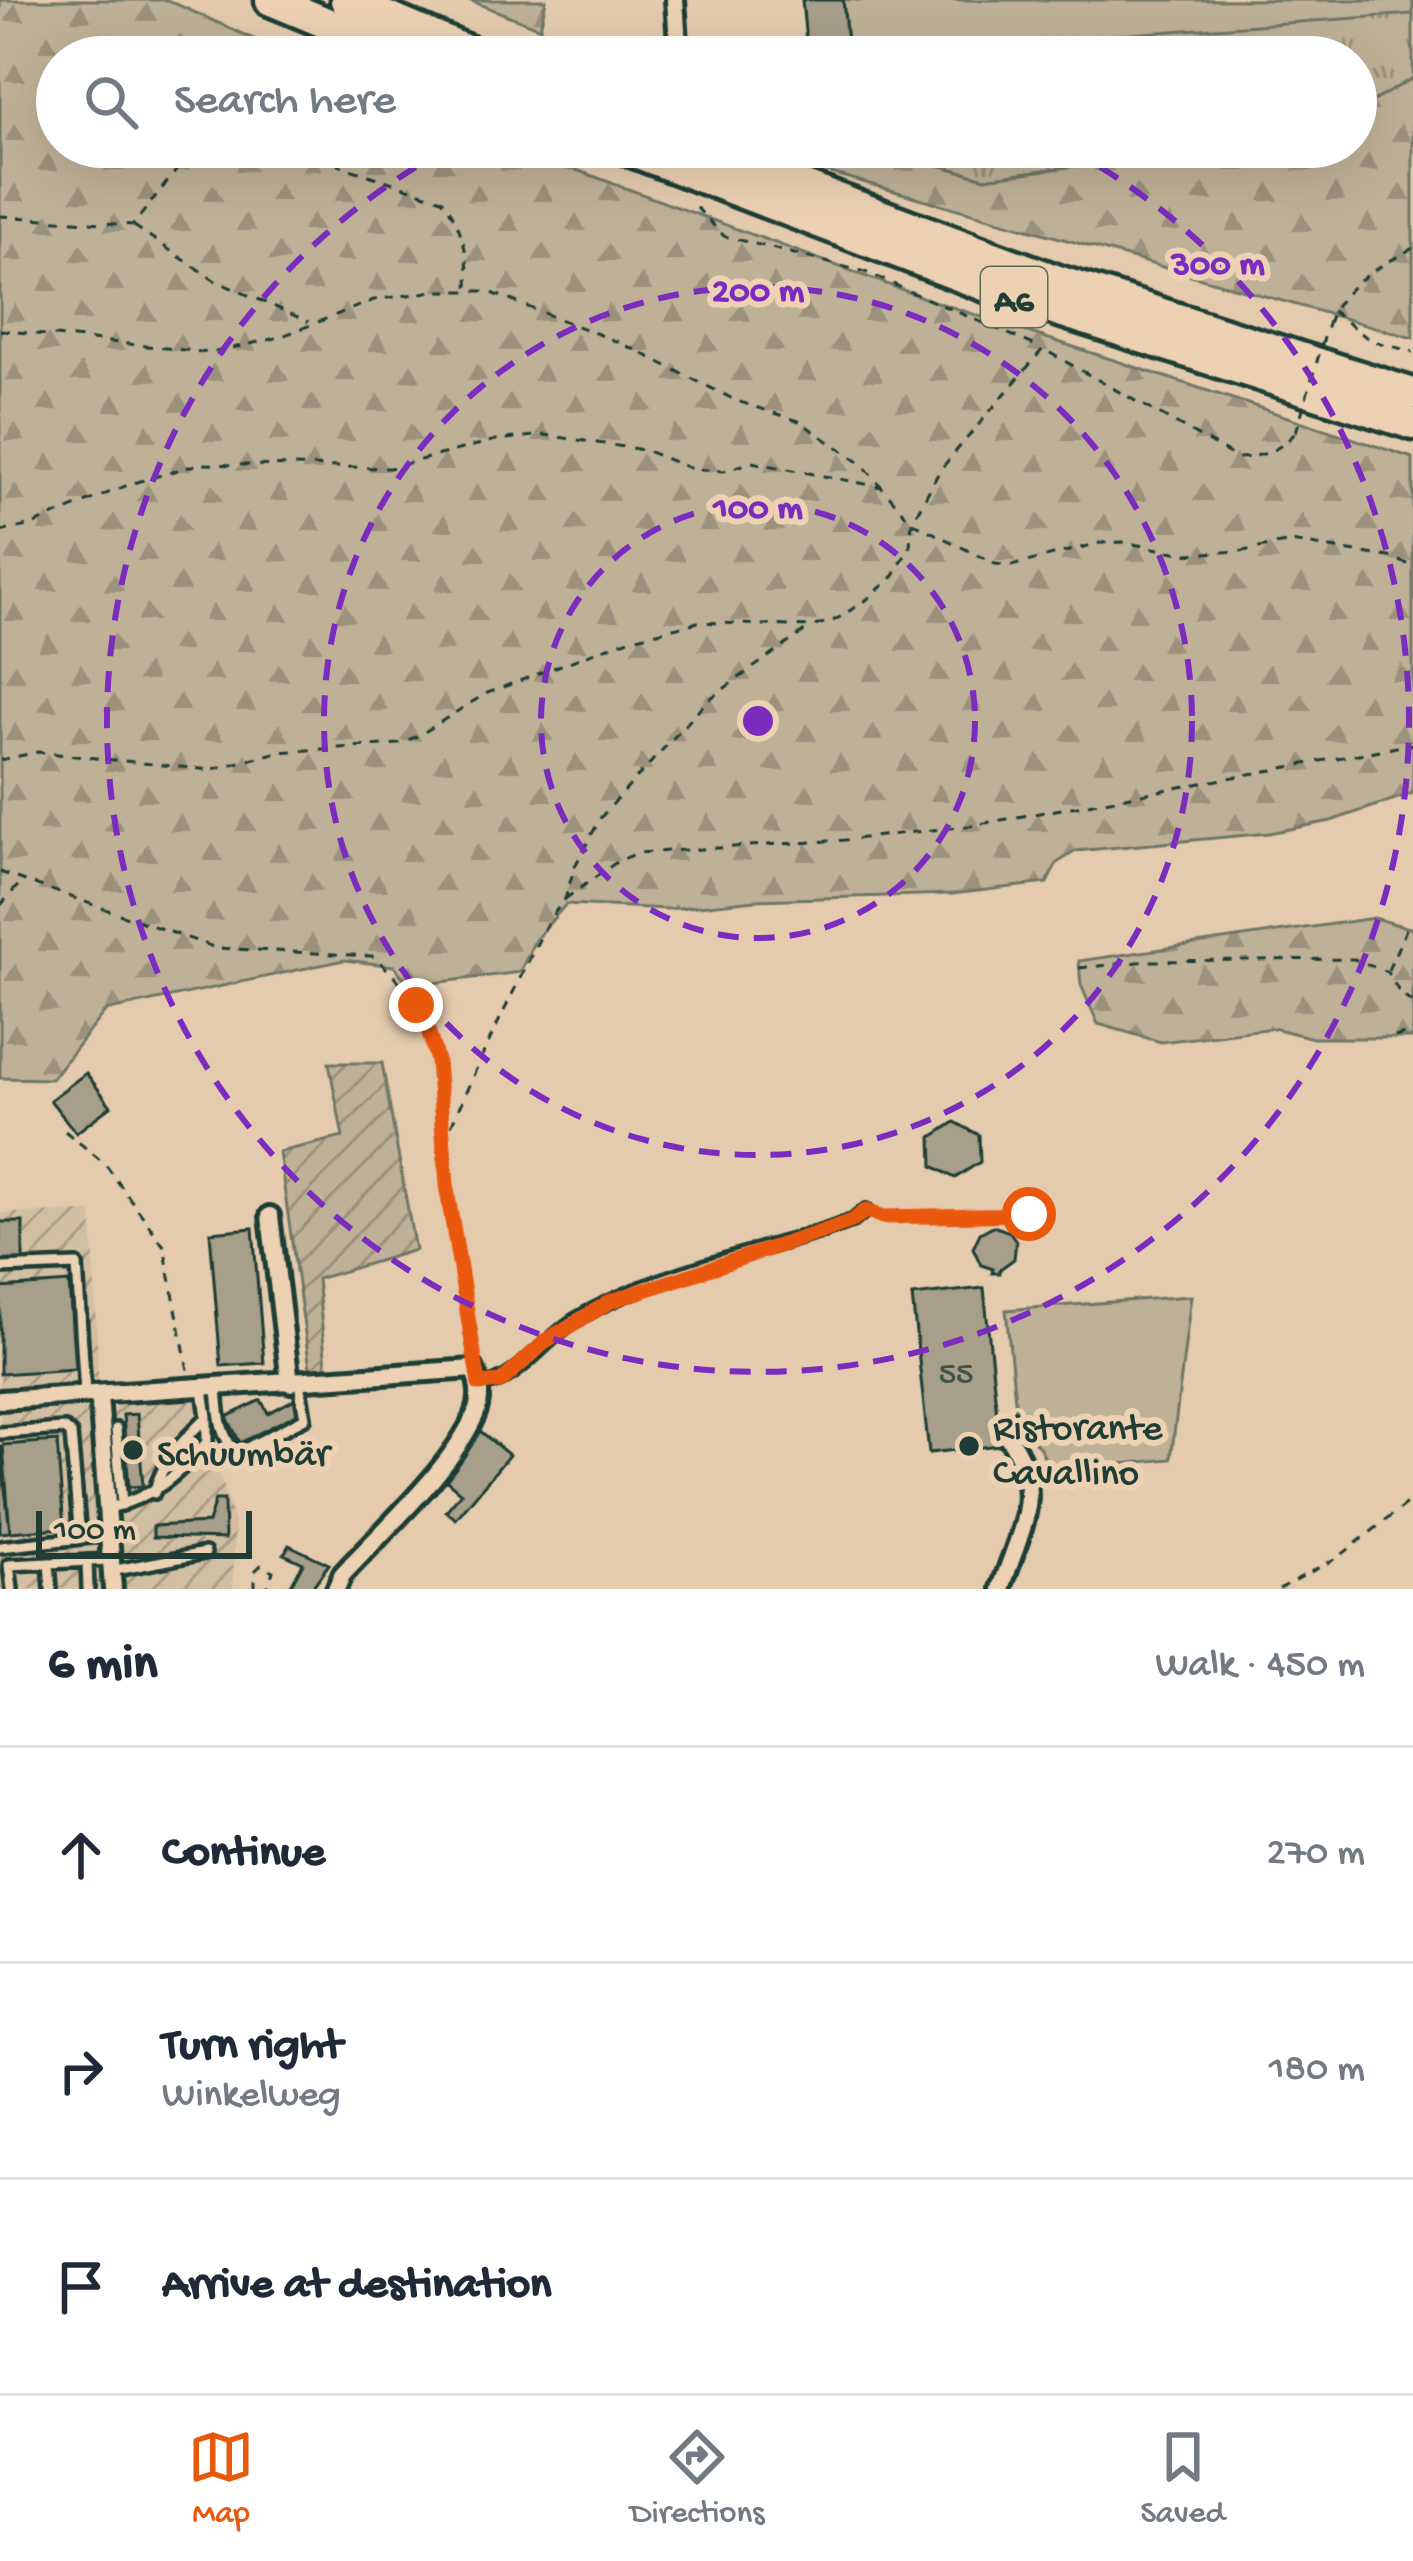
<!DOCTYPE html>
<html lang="en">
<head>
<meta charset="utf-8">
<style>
	:root { --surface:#fff; --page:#f2f2f3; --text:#1f2937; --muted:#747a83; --line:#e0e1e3; --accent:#ea580c }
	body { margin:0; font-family:"Gochi Hand",sans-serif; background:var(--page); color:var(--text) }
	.scale { position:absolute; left:36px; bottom:30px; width:216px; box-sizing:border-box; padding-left:12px; border:6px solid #1f3d34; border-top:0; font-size:33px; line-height:42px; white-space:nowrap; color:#1f3d34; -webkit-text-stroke:9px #ecd1b3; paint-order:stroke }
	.stop { position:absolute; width:36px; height:36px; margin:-27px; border:9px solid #ea580c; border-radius:50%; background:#fff }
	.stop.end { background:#ea580c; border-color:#fff; box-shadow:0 3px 12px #0008 }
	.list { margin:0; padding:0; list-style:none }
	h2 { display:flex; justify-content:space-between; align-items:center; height:156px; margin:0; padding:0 48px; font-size:51px }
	h2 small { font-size:39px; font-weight:400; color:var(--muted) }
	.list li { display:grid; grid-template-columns:78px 1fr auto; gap:36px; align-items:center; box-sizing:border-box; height:216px; padding:0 48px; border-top:3px solid var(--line) }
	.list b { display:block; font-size:45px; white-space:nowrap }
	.list p { margin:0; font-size:39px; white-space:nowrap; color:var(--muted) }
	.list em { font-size:39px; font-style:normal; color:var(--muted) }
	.icon { flex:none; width:66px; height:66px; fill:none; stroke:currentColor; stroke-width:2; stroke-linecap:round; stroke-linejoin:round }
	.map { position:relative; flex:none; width:1413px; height:1589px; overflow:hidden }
	.search { position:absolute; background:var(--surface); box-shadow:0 12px 48px #0002; left:36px; right:36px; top:36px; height:132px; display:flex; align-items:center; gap:30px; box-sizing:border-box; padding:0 42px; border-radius:66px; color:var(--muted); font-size:45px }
	.sheet { height:804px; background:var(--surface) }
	nav { display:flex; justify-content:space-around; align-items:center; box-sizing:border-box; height:168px; border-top:3px solid var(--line); background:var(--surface); font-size:33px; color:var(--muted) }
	nav a { display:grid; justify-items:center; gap:6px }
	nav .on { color:var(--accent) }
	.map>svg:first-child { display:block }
	.industrial { fill:url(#industrial-furrows) }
	.grass { fill:url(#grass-tufts); stroke:#6f7766; stroke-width:3 }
	.forest { fill:url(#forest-firs); stroke:#6f7766; stroke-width:3 }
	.garden { fill:url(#garden-furrows); stroke:#6f7766; stroke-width:3 }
	.pitch { fill:#bfb197; stroke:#6f7766; stroke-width:3 }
	.building { fill:#a79f89; stroke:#1f3d34; stroke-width:3 }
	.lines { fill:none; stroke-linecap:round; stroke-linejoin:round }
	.service-casing { stroke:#1f3d34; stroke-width:18 }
	.minor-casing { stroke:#1f3d34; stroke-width:26 }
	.motorway-casing { stroke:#1f3d34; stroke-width:39 }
	.path { stroke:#1f3d34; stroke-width:3; stroke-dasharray:9 9; stroke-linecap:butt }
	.service { stroke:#ecd1b3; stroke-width:9 }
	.minor { stroke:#ecd1b3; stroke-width:16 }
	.motorway { stroke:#ecd1b3; stroke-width:30 }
	.path-bridge { stroke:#1f3d34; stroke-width:3; stroke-dasharray:9 9; stroke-linecap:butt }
	.route { stroke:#ea580c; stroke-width:15 }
	.ring { fill:none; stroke:#7b2cbf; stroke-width:6; stroke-dasharray:21 15 }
	.poi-dot { fill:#1f3d34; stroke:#ecd1b3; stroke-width:4.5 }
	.labels { text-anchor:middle; stroke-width:12; stroke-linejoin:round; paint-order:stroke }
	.number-label { font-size:33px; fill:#415649 }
	.shield { fill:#ecd1b3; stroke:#5c695a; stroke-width:3 }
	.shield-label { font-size:36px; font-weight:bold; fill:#1f3d34 }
	.poi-label { font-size:39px; fill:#1f3d34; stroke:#ecd1b3; text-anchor:start }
	.centre { fill:#7b2cbf; stroke:#ecd1b3; stroke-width:6 }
	.ring-label { font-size:36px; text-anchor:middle; font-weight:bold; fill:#7b2cbf; stroke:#ecd1b3; stroke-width:12; stroke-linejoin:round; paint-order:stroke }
</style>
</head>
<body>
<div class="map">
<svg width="1413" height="1589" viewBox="0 0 1413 1589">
	<defs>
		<pattern id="industrial-furrows" width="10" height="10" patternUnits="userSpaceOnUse" patternTransform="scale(3)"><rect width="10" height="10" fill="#d2bea3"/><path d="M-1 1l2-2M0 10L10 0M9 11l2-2" fill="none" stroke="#aa9c86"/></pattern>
		<pattern id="grass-tufts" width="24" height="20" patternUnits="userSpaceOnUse" patternTransform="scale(3)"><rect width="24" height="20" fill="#bfb197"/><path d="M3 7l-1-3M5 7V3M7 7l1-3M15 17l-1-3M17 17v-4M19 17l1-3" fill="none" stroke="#9b917c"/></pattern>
		<pattern id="forest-firs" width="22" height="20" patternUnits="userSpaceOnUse" patternTransform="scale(3)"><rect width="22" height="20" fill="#bfb197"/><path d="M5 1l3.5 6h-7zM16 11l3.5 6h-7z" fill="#9b917c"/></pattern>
		<pattern id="garden-furrows" width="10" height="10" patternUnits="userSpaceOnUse" patternTransform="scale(3)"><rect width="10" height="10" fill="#bfb197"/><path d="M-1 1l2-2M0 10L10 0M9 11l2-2" fill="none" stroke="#9b917c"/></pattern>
	</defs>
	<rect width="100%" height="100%" fill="#e4cbae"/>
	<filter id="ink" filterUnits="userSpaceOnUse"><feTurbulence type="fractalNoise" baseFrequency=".00833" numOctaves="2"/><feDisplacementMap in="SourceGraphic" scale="24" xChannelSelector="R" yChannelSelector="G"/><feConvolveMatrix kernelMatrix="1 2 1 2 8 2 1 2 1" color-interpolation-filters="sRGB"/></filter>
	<g filter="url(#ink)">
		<path class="industrial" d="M92 1212 99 1394 113 1589H0V1213Z
			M212 1393 217 1464 235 1525 233 1589H123L110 1418 118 1404 131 1397Z"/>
		<path class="grass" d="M831 0H1413V78L1356 111V57H834Z
			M872 147H1221L985 178Z"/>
		<path class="forest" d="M0 0H167L294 57H57V147H514L930 300 1413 458V793L1331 821 1269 833 1076 851 1057 863 1047 883 952 894 756 900 669 909 566 904 535 940 520 972 410 986 394 966 344 960 105 1011 51 1079 0 1078Z
			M469 0H546L540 28Z
			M1413 78V338L813 168 832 147H872L985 178 1221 147H1356V111Z
			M1374 918 1413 929V1038H1313L1273 1028 1161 1042 1098 1024 1081 985 1079 961Z"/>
		<path class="garden" d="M329 1063H382L415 1250 317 1279 327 1374 311 1375 279 1152 343 1137Z"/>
		<path class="pitch" d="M843 0H1413V14L848 54Z
			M1191 1296 1171 1459 1051 1471 1040 1448 1017 1421 1006 1310Z"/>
		<path class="building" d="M802 0H843L848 54 814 57 813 53H807Z
			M86 1073 111 1106 76 1133 50 1100Z
			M955 1122 979 1135 980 1162 955 1178 933 1166 932 1137Z
			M0 1222H23V1265H0Z
			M993 1226 1010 1232 1016 1241 1014 1259 1000 1269V1273H992L993 1269 981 1265 973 1248 980 1233Z
			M253 1228 264 1363 221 1366 210 1232Z
			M69 1283 75 1369 0 1374V1288Z
			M984 1288 1000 1445 929 1453 912 1296Z
			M295 1399 303 1414 241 1445 227 1417 261 1400 268 1413Z
			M137 1414 143 1486 129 1487 123 1415Z
			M479 1430 509 1455 456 1519 446 1511 461 1493 441 1476Z
			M185 1431 206 1451 187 1470 167 1449Z
			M57 1441 64 1528 10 1532 3 1445Z
			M0 1445 10 1532 0 1533Z
			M215 1500H224L225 1539 153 1537V1526L208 1523Z
			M289 1545 329 1564 311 1589H289L303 1563 284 1554Z"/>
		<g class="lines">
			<g class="service-casing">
				<path id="service" d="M0 1268 77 1265 85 1394
					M479 1385C512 1387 546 1338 575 1320 647 1277 746 1254 827 1230L854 1220 866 1210
					M217 1388C219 1412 219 1436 237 1453L305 1418 299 1382
					M116 1429 122 1505
					M0 1433 65 1429 71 1434 80 1538
					M154 1493C163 1459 182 1442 207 1417L203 1389
					M107 1509C154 1496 174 1479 207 1442V1417
					M0 1547 109 1535
					M87 1561 88 1589
					M49 1563 51 1589
					M111 1571 205 1553
					M12 1589 9 1565 110 1560"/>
			</g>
			<g class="minor-casing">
				<path id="minor" d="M675 0 679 57
					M270 1216 290 1383
					M99 1394 113 1589
					M0 1400 474 1369C479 1384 482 1399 475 1415 449 1472 385 1528 342 1575L336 1589
					M1001 1589C1020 1529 1047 1493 1008 1437"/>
			</g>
			<g class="motorway-casing">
				<path id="motorway" d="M271 0 408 57
					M346 0 481 57
					M622 147 1013 296 1413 424
					M697 147 1058 281 1413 394"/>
			</g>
			<path class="path" d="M302 147 344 167 442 199C461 222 470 258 468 287
				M696 207 724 236 865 272 1041 348
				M0 216 133 225 195 147
				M134 226 214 280 309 322
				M1332 311 1370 340 1413 352
				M1328 324C1339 286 1381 266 1413 248
				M0 330 211 353 280 337 374 300 434 291H487L621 343 737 401 799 421 862 464 912 522 995 564 1011 566 1100 543 1123 542 1185 554 1243 551 1291 542 1389 557 1413 566
				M0 532 32 525 130 484 199 464 390 468 496 440 545 435 644 450 692 469 724 471 752 462 881 487
				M0 760 38 752 210 770 278 752 398 744 418 736 485 694 629 639 698 622 811 627 835 620 865 601 894 576 910 546 912 522 940 470 1043 349 1237 458C1262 457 1279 451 1296 432
				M0 872 216 948 372 956C454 1019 436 1107 448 1197 455 1250 467 1302 472 1355
				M565 899 618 861 638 853 845 840 969 826 1413 744
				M0 906 22 881
				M1079 968 1148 961 1354 959 1387 972 1401 995 1413 1003
				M1388 970 1407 927
				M1395 1037 1413 1031
				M65 1131 105 1164 164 1246 188 1370
				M444 1142 480 1060 548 921 565 899 575 866 601 817 708 700 809 628
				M878 1216 1029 1214
				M255 1589V1571L261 1565 273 1571 267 1589
				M1279 1589 1340 1556 1413 1499"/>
			<use href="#service" class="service"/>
			<use href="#minor" class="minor"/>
			<use href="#motorway" class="motorway"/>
			<path class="path-bridge" d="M1296 432 1328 324"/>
		</g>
	</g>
	<g class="lines" filter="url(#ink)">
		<path class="route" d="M416 1005 426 1023 437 1061 448 1196 479 1384 501 1382 547 1340 611 1301 827 1230 854 1220 866 1210 882 1217 1029 1214"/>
	</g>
	<g class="ring">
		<circle cx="758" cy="721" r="217"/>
		<circle cx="758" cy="721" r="434"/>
		<path d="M1069 149A651 651 0 1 1 447 149"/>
	</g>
	<g class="poi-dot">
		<circle cx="969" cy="1446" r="12"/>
		<circle cx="133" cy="1450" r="12"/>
	</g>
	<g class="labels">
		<g class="number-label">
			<text x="956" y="1382">55</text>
		</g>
		<rect class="shield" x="981" y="267" width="66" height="60" rx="9"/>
		<g class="shield-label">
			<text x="1014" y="310">A6</text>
		</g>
		<g class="poi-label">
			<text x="993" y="1438">Ristorante<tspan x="993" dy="45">Cavallino</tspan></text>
			<text x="157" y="1464">Schuumbär</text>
		</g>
	</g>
	<circle cx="758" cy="721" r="18" class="centre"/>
	<g class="ring-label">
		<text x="1218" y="273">300 m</text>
		<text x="758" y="300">200 m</text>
		<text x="758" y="517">100 m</text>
	</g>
</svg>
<div class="scale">100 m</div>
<div class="stop" style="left:1029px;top:1214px"></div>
<div class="stop end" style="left:416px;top:1005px"></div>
<div class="search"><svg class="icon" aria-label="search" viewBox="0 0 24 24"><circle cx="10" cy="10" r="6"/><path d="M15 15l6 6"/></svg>Search here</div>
</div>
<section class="sheet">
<h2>6 min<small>Walk · 450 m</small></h2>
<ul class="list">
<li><svg class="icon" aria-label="ahead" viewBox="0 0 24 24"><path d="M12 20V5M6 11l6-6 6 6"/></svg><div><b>Continue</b></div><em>270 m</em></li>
<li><svg class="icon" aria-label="right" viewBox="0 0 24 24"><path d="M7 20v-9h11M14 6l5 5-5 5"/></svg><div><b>Turn right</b><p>Winkelweg</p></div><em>180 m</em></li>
<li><svg class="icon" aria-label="arrive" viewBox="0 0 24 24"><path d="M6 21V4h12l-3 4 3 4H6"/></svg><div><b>Arrive at destination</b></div></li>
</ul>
</section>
<nav>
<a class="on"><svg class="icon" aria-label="map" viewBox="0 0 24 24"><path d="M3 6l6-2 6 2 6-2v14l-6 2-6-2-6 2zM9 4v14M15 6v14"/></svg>Map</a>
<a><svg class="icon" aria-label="directions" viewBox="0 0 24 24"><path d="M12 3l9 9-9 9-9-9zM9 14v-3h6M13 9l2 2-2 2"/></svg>Directions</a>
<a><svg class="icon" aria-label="saved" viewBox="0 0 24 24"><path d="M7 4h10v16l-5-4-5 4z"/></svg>Saved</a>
</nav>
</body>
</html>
